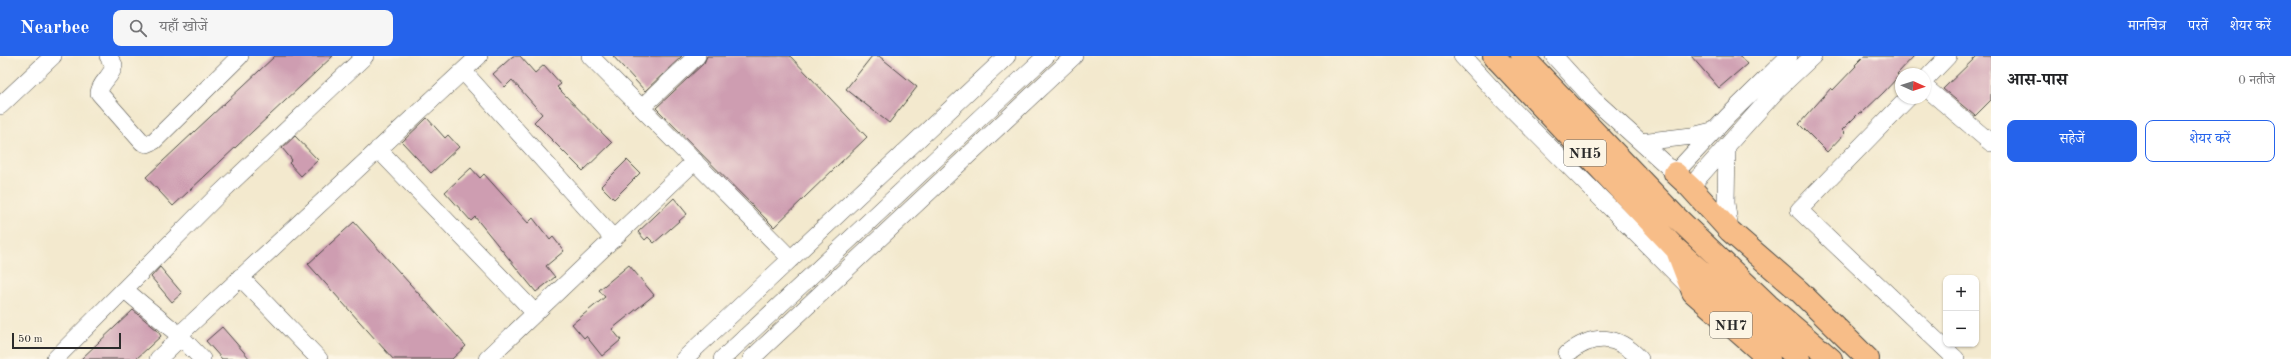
<!DOCTYPE html>
<html lang="hi">
<head>
<meta charset="utf-8">
<style>
	:root { --surface:#fff; --page:#f6f6f6; --text:#202124; --muted:#757577; --line:#e0e0e0; --accent:#2563eb }
	body { margin:0; font-family:"Old Standard TT","Noto Serif Devanagari",serif; background:var(--page); color:var(--text) }
	.controls { position:absolute; right:12px; bottom:12px; display:grid; overflow:hidden; border-radius:8px; box-shadow:0 1px 3px #0004 }
	.controls button { width:36px; height:36px; display:grid; place-items:center; padding:0; border:0; border-bottom:1px solid var(--line); background:var(--surface); color:var(--text); font:20px sans-serif }
	.compass { position:absolute; left:1895px; top:12px; width:36px; height:36px; border-radius:50%; background:var(--surface); box-shadow:0 1px 3px #0004; rotate:93deg }
	.scale { position:absolute; left:12px; bottom:10px; width:109px; box-sizing:border-box; padding-left:4px; border:2px solid #2b2b2b; border-top:0; font-size:11px; line-height:14px; white-space:nowrap; color:#2b2b2b; -webkit-text-stroke:3px #fcf5e5; paint-order:stroke }
	.list { margin:0; padding:0; list-style:none }
	h2 { display:flex; justify-content:space-between; align-items:center; height:52px; margin:0; padding:0 16px; font-size:17px }
	h2 small { font-size:13px; font-weight:400; color:var(--muted) }
	.actions { display:flex; gap:8px; padding:12px 16px }
	.actions a { flex:1; padding:9px 0; border:1px solid var(--accent); border-radius:8px; text-align:center; font-size:14px; color:var(--accent) }
	.actions .main { background:var(--accent); color:#fff }
	.icon { flex:none; width:22px; height:22px; fill:none; stroke:currentColor; stroke-width:2; stroke-linecap:round; stroke-linejoin:round }
	.map { position:relative; flex:none; width:1991px; height:303px; overflow:hidden }
	header { display:flex; align-items:center; gap:24px; box-sizing:border-box; height:56px; padding:0 20px; background:var(--accent); color:#fff }
	header strong { font-size:19px }
	nav { display:flex; gap:22px; margin-inline-start:auto; font-size:14px }
	.search { width:280px; height:36px; background:var(--page); display:flex; align-items:center; gap:10px; box-sizing:border-box; padding:0 14px; border-radius:8px; color:var(--muted); font-size:15px }
	main { display:flex }
	aside { flex:1; background:var(--surface) }
	.map>svg:first-child { display:block }
	.building { fill:#ce9db1 }
	.lines { fill:none; stroke-linecap:round; stroke-linejoin:round }
	.minor-casing { stroke:#494843; stroke-width:18 }
	.highway-casing { stroke:#494843; stroke-width:24 }
	.minor { stroke:#fff; stroke-width:17 }
	.highway { stroke:#f7bd88; stroke-width:22 }
	.labels { text-anchor:middle; stroke-width:4; stroke-linejoin:round; paint-order:stroke }
	.shield { fill:#fcf5e5; stroke:#6a6863; stroke-width:1 }
	.shield-label { font-size:15px; font-weight:bold; fill:#2b2b2b }
</style>
</head>
<body>
<header>
<strong>Nearbee</strong>
<div class="search"><svg class="icon" aria-label="search" viewBox="0 0 24 24"><circle cx="10" cy="10" r="6"/><path d="M15 15l6 6"/></svg>यहाँ खोजें</div>
<nav><a>मानचित्र</a><a>परतें</a><a>शेयर करें</a></nav>
</header>
<main>
<div class="map">
<svg width="1991" height="303" viewBox="0 0 1991 303">
	<rect width="100%" height="100%" fill="#fcf5e5"/>
	<filter id="ink" filterUnits="userSpaceOnUse"><feTurbulence type="fractalNoise" baseFrequency=".025" numOctaves="2"/><feDisplacementMap in="SourceGraphic" scale="8" xChannelSelector="R" yChannelSelector="G"/><feConvolveMatrix kernelMatrix="1 2 1 2 8 2 1 2 1" color-interpolation-filters="sRGB"/></filter>
	<filter id="wash" filterUnits="userSpaceOnUse"><feTurbulence type="fractalNoise" baseFrequency=".012" numOctaves="4" result="noise"/><feDisplacementMap in="SourceGraphic" scale="16" xChannelSelector="R" yChannelSelector="G"/><feGaussianBlur stdDeviation="0.9" result="paint"/><feColorMatrix in="noise" values="0 0 0 0 0 0 0 0 0 0 0 0 0 0 0 0 0 1.4 0 .05"/><feComposite in="paint" operator="in"/></filter>
	<g filter="url(#wash)">
		<rect width="100%" height="100%" fill="#f3e9ce"/>
		<g id="blocks">
			<path class="building" d="M275 0H333L173 150 146 121Z
				M513 0H520L535 17 544 9 561 28 557 31 612 87 583 115 534 66 542 58 512 24 505 31 493 18Z
				M613 0H682L645 35Z
				M707 0H790L867 81 774 171 656 52 704 7Z
				M872 0H879L917 31 889 67 846 33Z
				M1691 0H1740L1747 8 1719 32Z
				M1864 0H1914L1897 18 1899 20 1883 37 1862 57 1860 56 1842 74 1845 77 1827 96 1799 68 1831 32 1833 34 1856 10 1855 9Z
				M1977 0H1991V44L1975 60 1943 33Z
				M427 62 445 82 448 79 459 91 431 117 402 86Z
				M295 80 318 104 301 120 289 107 292 104 282 92Z
				M627 104 640 117 614 143 601 130Z
				M471 112 480 122 484 118 528 167 533 162 550 184 553 181 564 195 546 210 555 221 536 236 475 161 471 165 445 136Z
				M674 142 687 158 654 187 648 181 645 184 638 176Z
				M354 166 466 290 452 303H393L308 208Z
				M629 209 654 239 612 273 621 284 602 300 586 280 584 282 572 268 605 241 599 234Z
				M160 211 182 237 172 246 151 221Z
				M133 254 157 274 161 280 136 303H81Z
				M222 271 250 303H222L206 285Z"/>
		</g>
	</g>
	<g filter="url(#ink)">
		<use href="#blocks" fill-opacity="0" stroke="#494843" stroke-width="1"/>
		<g class="lines">
			<g class="minor-casing">
				<path id="minor" d="M108 0 114 9C112 21 100 26 99 37L142 86 147 88 154 85 240 0
					M590 0 791 203
					M1462 0 1500 41 1689 231
					M1554 0 1593 43 1675 117 1728 60 1789 0
					M463 15 614 183
					M1925 24 1948 0
					M1925 31 1991 87
					M1908 42 1799 154 1956 303
					M0 50 53 0
					M642 51 697 0
					M1641 86 1692 80 1716 74
					M1727 90 1726 147 1730 175
					M378 93 535 257
					M1690 131 1777 34 1813 0
					M240 221 319 303
					M125 234 179 279
					M1567 298C1593 277 1617 278 1640 303
					M55 303 217 140 365 0
					M158 303 181 281
					M202 303 179 279 479 0
					M487 303 695 105
					M684 303 1007 0
					M722 303 1046 0
					M751 303 1074 0"/>
			</g>
			<g class="highway-casing">
				<path id="highway" d="M1494 0 1677 194 1799 303
					M1522 0 1676 161 1768 249 1831 303
					M1675 117 1690 131 1730 175 1799 235 1868 303
					M1678 197 1693 236 1769 303"/>
			</g>
			<use href="#minor" class="minor"/>
			<use href="#highway" class="highway"/>
		</g>
	</g>
	<g class="labels">
		<g class="shield">
			<rect x="1564" y="84" width="42" height="26" rx="3"/>
			<rect x="1710" y="256" width="42" height="26" rx="3"/>
		</g>
		<g class="shield-label">
			<text x="1585" y="102">NH5</text>
			<text x="1731" y="274">NH7</text>
		</g>
	</g>
</svg>
<div class="controls">
<button>+</button>
<button>−</button>
</div>
<svg class="compass" viewBox="-18 -18 36 36"><path d="M0-13l5 13h-10z" fill="#e53935"/><path d="M0 13l5-13h-10z" fill="#757577"/></svg>
<div class="scale">50 m</div>
</div>
<aside>
<h2>आस-पास<small>0 नतीजे</small></h2>
<ul class="list">
</ul>
<div class="actions"><a class="main">सहेजें</a><a>शेयर करें</a></div>
</aside>
</main>
</body>
</html>
